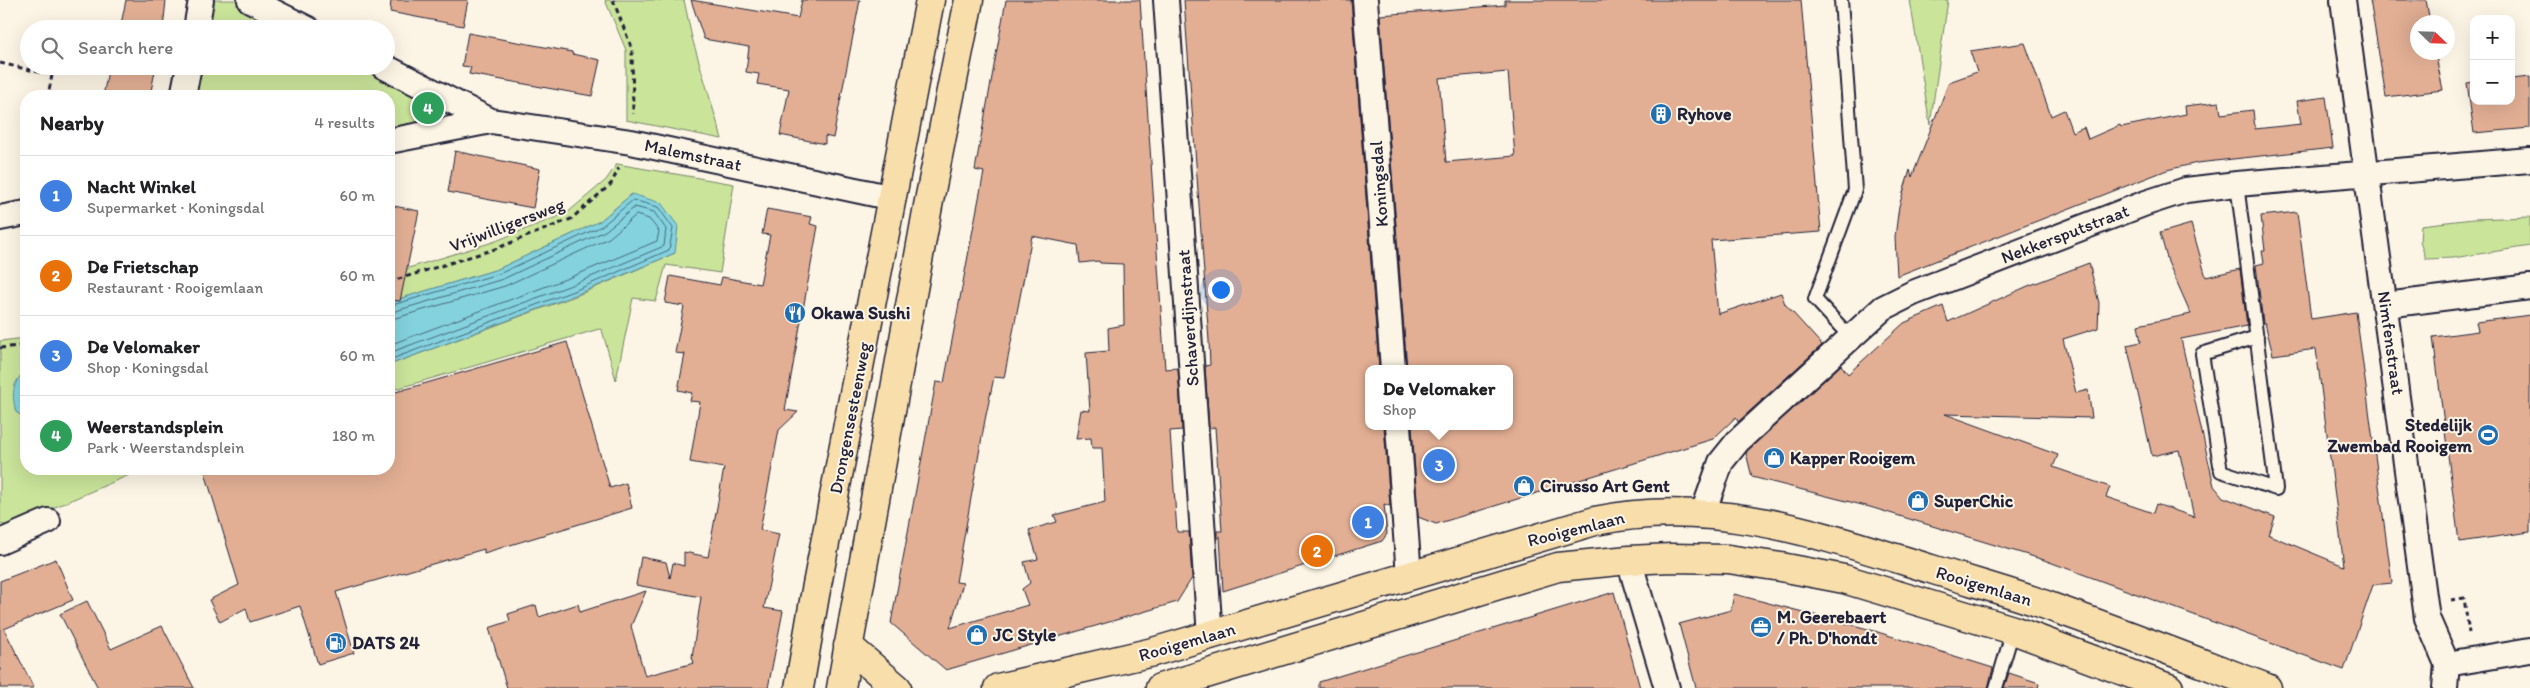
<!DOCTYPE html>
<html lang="en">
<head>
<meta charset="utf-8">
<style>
	:root { --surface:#fff; --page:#f2f2f2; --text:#202124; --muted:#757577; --line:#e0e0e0; --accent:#1f6fb2 }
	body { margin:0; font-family:Itim,sans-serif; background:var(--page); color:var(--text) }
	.controls { position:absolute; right:15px; top:15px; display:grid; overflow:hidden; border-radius:10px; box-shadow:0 5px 20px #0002 }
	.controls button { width:45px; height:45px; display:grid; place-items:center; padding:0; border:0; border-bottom:1px solid var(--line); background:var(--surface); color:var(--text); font:25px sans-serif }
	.compass { position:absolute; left:2410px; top:15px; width:45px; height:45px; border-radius:50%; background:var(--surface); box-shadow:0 5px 20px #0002; rotate:113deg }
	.you { position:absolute; left:1220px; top:289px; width:18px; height:18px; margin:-12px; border:4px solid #fff; border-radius:50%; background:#1a73e8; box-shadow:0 0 0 8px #1a73e833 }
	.badge { display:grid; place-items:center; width:32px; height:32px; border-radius:50%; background:var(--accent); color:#fff; font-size:16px; font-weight:700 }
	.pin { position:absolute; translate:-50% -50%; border:2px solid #fff; box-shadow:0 1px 5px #0006 }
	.popup { position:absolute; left:1365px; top:365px; width:148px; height:65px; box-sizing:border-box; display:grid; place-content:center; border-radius:10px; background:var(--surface); filter:drop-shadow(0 1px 4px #0005); font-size:16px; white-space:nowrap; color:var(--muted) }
	.popup b { font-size:19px; color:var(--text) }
	.popup::after { content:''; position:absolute; left:50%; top:100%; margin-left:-10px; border:10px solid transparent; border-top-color:var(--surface) }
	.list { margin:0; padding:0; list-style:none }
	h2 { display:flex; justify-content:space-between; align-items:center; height:65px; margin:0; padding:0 20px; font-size:21px }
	h2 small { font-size:16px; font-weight:400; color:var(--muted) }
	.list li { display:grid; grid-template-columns:32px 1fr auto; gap:15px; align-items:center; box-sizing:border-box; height:80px; padding:0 20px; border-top:1px solid var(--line) }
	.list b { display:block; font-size:19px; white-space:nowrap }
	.list p { margin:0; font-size:16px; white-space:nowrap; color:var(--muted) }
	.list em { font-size:16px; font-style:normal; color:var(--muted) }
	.icon { flex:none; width:28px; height:28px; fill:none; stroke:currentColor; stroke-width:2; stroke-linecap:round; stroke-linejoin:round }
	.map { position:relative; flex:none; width:2530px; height:688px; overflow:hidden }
	.search { position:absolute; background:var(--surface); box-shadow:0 5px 20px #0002; left:20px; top:20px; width:375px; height:55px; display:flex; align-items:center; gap:12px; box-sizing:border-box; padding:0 18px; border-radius:28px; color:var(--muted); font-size:19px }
	.panel { position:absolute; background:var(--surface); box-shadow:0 5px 20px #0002; left:20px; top:90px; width:375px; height:385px; border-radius:20px }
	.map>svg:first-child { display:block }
	.green { fill:#cae49a; stroke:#76836a }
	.water { fill:#83d2de; stroke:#5c8c9d }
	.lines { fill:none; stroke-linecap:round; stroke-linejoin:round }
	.shore { stroke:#49687c; stroke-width:1 }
	.building { fill:#e2af94; stroke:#22223b; fill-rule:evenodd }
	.lane-casing { stroke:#22223b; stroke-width:16 }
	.street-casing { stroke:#22223b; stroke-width:28 }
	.primary-casing { stroke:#22223b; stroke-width:31 }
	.path { stroke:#22223b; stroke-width:3; stroke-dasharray:5 4; stroke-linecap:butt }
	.lane { stroke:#fcf5e5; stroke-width:12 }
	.street { stroke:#fcf5e5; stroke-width:24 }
	.primary { stroke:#f8deab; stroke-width:28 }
	.labels { text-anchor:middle; stroke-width:4; stroke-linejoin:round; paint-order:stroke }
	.poi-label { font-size:18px; font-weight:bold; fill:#22223b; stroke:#fcf5e5; text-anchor:start }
	.street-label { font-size:18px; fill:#22223b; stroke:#fcf5e5 }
</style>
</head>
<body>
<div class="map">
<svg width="2530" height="688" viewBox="0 0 2530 688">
	<rect width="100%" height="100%" fill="#fcf5e5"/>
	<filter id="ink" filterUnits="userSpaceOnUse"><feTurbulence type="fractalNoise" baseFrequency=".02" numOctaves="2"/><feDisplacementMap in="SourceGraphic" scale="10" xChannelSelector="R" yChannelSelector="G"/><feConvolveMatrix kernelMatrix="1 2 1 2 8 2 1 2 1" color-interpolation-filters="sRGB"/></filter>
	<g filter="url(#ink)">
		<path class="green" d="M201 0H250L308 29H196Z
			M605 0H684L692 38 722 139 626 120V50Z
			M1910 0H1948L1930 125Z
			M189 66H383L491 121 389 141V96H183Z
			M617 164 734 184 720 273 666 265 656 301 633 298 616 380 602 330 599 329 389 391V365L578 295 675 253 632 194 600 221 498 269 389 302V274L493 242 567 213 606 180Z
			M2530 217V246L2453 258 2426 259 2420 242 2421 225 2473 219Z
			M26 338V372L20 376 16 412 26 419V469H143L9 527 0 523V341Z"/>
		<path class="water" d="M632 194 661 203 678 226 675 253 578 294 389 365V302L498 269 600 221Z
			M26 372V419L16 412C12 397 11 381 26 372Z"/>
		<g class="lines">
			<path class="shore" d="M389 306 501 273 602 226 633 200 658 207 673 228 669 250 576 290 389 360
				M389 313 503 279 605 231 635 207 654 212 666 229 664 246 574 284 389 353
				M389 320 505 286 609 238 636 215 649 219 659 231 657 241 571 277 389 345"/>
		</g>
		<path class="building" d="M126 0H166L163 29H120Z
			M391 0H468L463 26 390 12Z
			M691 0 798 18 802 0H860L833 138 825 136V144L780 135 789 89 757 84 759 74 746 72 749 47 704 39Z
			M1006 0H1140L1165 369 1178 368 1182 430 1170 431 1177 532H1189L1192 578 1177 602 946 670 891 623 936 382 944 383 974 224 984 172 975 170ZM1032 236 1078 245 1080 263 1099 261 1100 263 1123 264 1124 325 1108 328 1109 351 1086 353 1090 411 1081 410 1076 439 1091 438 1092 448H1102L1105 502 1054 515 1057 522 1029 530 1038 559 1024 562 1030 583 1022 589 1028 605 950 628 963 583 956 582 985 420 994 377 1004 378Z
			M1184 0H1351L1379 369H1369V426H1384L1390 506 1384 504 1387 534 1382 541 1223 591 1220 536 1217 540V531H1222L1215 427 1209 428 1205 366 1210 365 1209 341Z
			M1505 0H1801L1821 232 1711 240 1718 314 1781 293 1785 304 1822 345 1738 422 1736 417 1713 439 1436 524 1418 517 1412 426H1509V369H1407L1380 15 1505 5ZM1508 72 1515 156 1446 162 1439 78Z
			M2370 0H2426L2430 22H2418V52H2435L2443 90 2386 97Z
			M468 33 572 52V54L600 60 592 96 469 74 471 67 462 66Z
			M2025 43 2051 116 2064 110 2072 132 2084 127 2088 139 2120 125 2121 127 2186 114 2185 106 2219 102 2221 114 2253 110 2255 129 2301 124 2297 101 2326 97 2333 148 2197 163 2167 170 1897 276 1895 237 1899 206 1910 170 1912 177 1949 82 1977 72 1970 51Z
			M109 66H156L150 96H103Z
			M2530 77V128L2474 133 2467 83 2474 82V101H2511V79Z
			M455 151 540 169 533 208 448 192Z
			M389 205 419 211 400 301 389 300Z
			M767 209 812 217 810 224 818 226 785 410 798 412 779 430 760 530 779 534 764 608 783 611 768 688H507L489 628 510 621 508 614 536 605 539 617 578 604 580 612 646 591 631 626 645 676 694 663 692 657 701 597 636 585 641 557 666 562 670 578 673 563 684 566V552L708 557 724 468 690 462 700 402 690 401 692 393 678 390 685 354 675 353 684 306 665 303 670 276 720 285 722 277 760 284 770 235 762 234Z
			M2297 212 2311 319 2356 312 2392 583 2373 585 2344 670 2044 560 1870 507 1752 477 1746 453 1748 450 1841 365 1848 374 1904 323 1943 306 1948 322 2028 286 2089 263 2099 303 2098 328 2063 339 2076 393 2088 390 2092 418 1945 414 2058 455 2053 467 2110 487 2106 497 2153 513 2156 504 2194 517 2179 450 2152 456 2127 345 2141 342 2138 325 2191 314 2168 262 2160 233 2191 224 2206 277 2240 269 2247 326 2181 339 2214 486 2223 497 2275 517 2269 535 2344 566 2316 349 2273 355 2265 323H2263L2256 265 2264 263 2262 251H2265L2261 216Z
			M2530 315V532L2459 542 2433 337 2478 331 2476 322Z
			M567 342 610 488 626 483 632 508 484 553V549L336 592 354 653 318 664 300 606 250 622 246 608 220 622 209 600 239 585 204 469H389V394Z
			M56 559 73 600 4 629 34 688H0V581Z
			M1614 592 1640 688H1319V682Z
			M1734 594 1868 629 1993 668 1988 688H1696L1679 624 1731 610Z
			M87 601 111 649 162 626 194 688H98L60 614Z
			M2009 673 2039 683 2038 688H2004Z"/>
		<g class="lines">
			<g class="lane-casing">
				<path id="lane" d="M1841 0 1855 190 1815 299 1850 337
					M2237 184 2276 489 2221 471 2202 354 2257 337
					M1996 688 2013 630"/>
			</g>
			<g class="street-casing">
				<path id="street" d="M250 0 308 29
					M1166 0 1210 636
					M1365 0 1393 369
					M2343 0 2427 618 2447 664 2445 688
					M196 29 201 0
					M383 66 491 121 631 142 893 198
					M183 96 189 66
					M389 141 491 121
					M0 218 26 213
					M2386 305 2530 287
					M1398 426 1409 576
					M1703 513 1721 462 1738 441 1883 308 1913 293 2146 203 2186 190 2237 184 2530 160
					M0 542 48 521
					M1629 560 1667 688
					M2447 664 2530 650"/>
			</g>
			<g class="primary-casing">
				<path id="primary" d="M848 646 897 688
					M799 688 815 595 930 0
					M841 688 928 206 969 0
					M998 688 1153 652 1595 521C1712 496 1821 535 1931 569 1972 582 2014 593 2054 608 2125 633 2196 661 2267 688
					M1160 688 1558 567 1629 560 1671 558 1728 559 1781 567 1844 579 2013 630 2169 688"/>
			</g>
			<path class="path" d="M613 0 632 49 633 114
				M0 63 52 75 48 96
				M389 282 495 249 571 219 611 184 619 168
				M0 348 26 345
				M2451 600 2464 598 2469 633"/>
			<use href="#lane" class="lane"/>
			<use href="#street" class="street"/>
			<use href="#primary" class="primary"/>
		</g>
	</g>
	<defs>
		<g id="building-disc" transform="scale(1.125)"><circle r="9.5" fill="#1f6fb2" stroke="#fcf5e5"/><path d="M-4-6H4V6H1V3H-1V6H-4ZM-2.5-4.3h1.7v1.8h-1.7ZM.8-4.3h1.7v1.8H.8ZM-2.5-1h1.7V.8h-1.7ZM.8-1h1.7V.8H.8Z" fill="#fff"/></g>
		<g id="restaurant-disc" transform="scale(1.125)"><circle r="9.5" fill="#1f6fb2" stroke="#fcf5e5"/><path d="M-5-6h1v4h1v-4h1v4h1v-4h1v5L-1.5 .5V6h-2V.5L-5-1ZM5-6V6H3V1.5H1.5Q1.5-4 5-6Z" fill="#fff"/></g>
		<g id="stadium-disc" transform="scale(1.125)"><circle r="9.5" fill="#1f6fb2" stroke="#fcf5e5"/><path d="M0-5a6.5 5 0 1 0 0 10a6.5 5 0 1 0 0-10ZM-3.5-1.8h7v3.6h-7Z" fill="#fff"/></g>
		<g id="shop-disc" transform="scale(1.125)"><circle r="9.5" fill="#1f6fb2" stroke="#fcf5e5"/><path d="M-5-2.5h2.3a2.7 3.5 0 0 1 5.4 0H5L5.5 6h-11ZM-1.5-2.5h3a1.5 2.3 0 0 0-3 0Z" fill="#fff"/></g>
		<g id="office-disc" transform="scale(1.125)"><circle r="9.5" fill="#1f6fb2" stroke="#fcf5e5"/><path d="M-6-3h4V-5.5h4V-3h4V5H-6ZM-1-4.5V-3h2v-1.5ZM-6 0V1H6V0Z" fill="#fff"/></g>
		<g id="fuel-disc" transform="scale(1.125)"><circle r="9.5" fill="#1f6fb2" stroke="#fcf5e5"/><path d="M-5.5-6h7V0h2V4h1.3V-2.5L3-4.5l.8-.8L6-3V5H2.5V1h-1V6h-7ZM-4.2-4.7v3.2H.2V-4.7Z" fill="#fff"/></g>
	</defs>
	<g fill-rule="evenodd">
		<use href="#building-disc" x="1661" y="114"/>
		<use href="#restaurant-disc" x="795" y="313"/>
		<use href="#stadium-disc" x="2488" y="435"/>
		<use href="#shop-disc" x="1774" y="458"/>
		<use href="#shop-disc" x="1524" y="486"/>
		<use href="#shop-disc" x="1918" y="501"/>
		<use href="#office-disc" x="1761" y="627"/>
		<use href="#shop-disc" x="977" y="635"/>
		<use href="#fuel-disc" x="336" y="643"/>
	</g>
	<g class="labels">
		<g class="poi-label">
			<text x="1677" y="120">Ryhove</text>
			<text x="811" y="319">Okawa Sushi</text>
			<text x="2472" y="431" text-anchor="end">Stedelijk<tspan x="2472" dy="21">Zwembad Rooigem</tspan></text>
			<text x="1790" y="464">Kapper Rooigem</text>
			<text x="1540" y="492">Cirusso Art Gent</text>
			<text x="1934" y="507">SuperChic</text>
			<text x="1777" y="623">M. Geerebaert<tspan x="1777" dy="21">/ Ph. D'hondt</tspan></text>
			<text x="993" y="641">JC Style</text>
			<text x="352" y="649">DATS 24</text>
		</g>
		<g class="street-label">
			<text transform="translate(693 155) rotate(12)" y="6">Malemstraat</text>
			<text transform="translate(1379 184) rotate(-94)" y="6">Koningsdal</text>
			<text transform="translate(507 225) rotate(-21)" y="6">Vrijwilligersweg</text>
			<text transform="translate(2065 234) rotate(-21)" y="6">Nekkersputstraat</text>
			<text transform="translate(1188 318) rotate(-94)" y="6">Schaverdijnstraat</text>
			<text transform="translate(2391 343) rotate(82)" y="6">Nimfenstraat</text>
			<text transform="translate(850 418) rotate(-79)" y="6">Drongensesteenweg</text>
			<text transform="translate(1576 529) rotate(-14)" y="6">Rooigemlaan</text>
			<text transform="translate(1984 586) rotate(17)" y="6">Rooigemlaan</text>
			<text transform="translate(1187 642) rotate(-16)" y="6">Rooigemlaan</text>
		</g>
	</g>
</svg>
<div class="controls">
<button>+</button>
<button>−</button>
</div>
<svg class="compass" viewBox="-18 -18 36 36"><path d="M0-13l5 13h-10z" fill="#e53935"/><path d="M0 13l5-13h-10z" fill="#757577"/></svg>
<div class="you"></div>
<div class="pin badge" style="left:1368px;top:522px;background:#3f7fe0">1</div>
<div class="pin badge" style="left:1317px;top:551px;background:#e8710a">2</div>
<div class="pin badge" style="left:1439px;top:465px;background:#3f7fe0">3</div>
<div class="popup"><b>De Velomaker</b>Shop</div>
<div class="pin badge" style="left:428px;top:108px;background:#2e9e5b">4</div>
<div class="search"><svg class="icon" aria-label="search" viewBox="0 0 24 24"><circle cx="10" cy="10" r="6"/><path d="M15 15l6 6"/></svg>Search here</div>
<section class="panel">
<h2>Nearby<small>4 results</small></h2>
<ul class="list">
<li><span class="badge" style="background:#3f7fe0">1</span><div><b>Nacht Winkel</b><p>Supermarket · Koningsdal</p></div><em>60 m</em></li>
<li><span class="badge" style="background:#e8710a">2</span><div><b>De Frietschap</b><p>Restaurant · Rooigemlaan</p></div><em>60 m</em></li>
<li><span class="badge" style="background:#3f7fe0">3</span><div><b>De Velomaker</b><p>Shop · Koningsdal</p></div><em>60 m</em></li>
<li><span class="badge" style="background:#2e9e5b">4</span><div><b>Weerstandsplein</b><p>Park · Weerstandsplein</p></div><em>180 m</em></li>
</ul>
</section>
</div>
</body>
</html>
